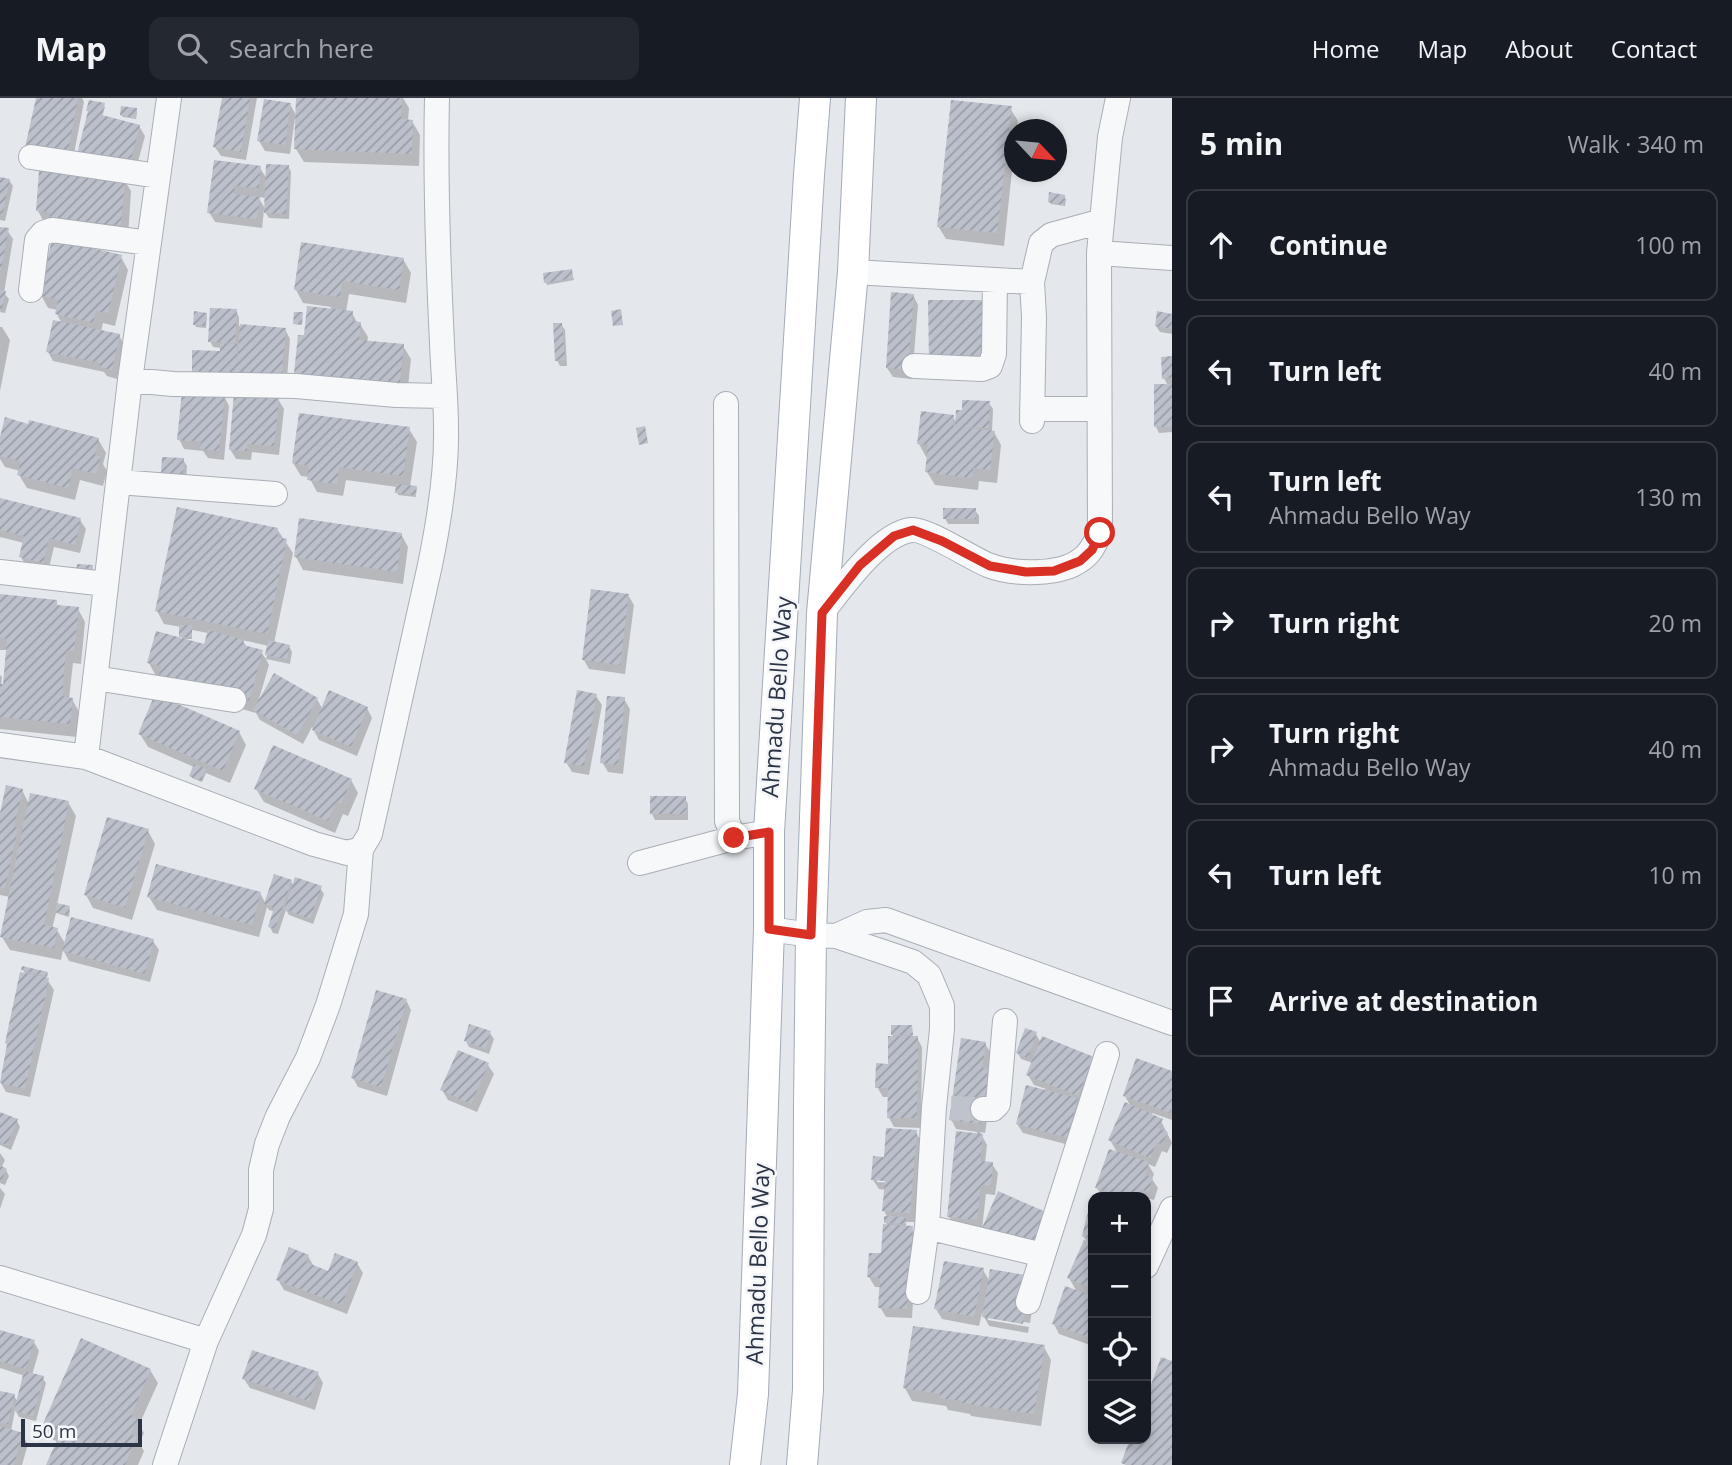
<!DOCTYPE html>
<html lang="en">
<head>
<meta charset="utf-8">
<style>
	:root { --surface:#171b24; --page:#242831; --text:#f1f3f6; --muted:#9ea1a6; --line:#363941 }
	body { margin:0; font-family:"Open Sans",sans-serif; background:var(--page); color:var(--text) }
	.controls { position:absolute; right:21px; bottom:21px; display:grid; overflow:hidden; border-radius:14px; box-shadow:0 4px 10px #0003 }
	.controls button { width:63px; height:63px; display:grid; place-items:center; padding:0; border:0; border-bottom:2px solid var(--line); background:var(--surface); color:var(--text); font:35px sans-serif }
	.compass { position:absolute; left:1004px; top:21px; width:63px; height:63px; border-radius:50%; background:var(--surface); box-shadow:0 4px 10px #0003; rotate:116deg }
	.scale { position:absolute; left:21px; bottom:18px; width:121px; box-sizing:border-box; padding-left:7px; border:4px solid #2b3445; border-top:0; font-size:19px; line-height:24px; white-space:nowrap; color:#2b3445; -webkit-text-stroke:5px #f4f6f9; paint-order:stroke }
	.stop { position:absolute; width:21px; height:21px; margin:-16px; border:5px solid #d93025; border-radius:50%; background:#fff }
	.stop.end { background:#d93025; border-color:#fff; box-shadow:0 2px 7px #0008 }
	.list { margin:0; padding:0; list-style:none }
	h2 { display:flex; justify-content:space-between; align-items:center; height:91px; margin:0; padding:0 28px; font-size:30px }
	h2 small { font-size:23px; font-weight:400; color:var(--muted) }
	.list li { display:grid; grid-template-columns:46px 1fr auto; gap:21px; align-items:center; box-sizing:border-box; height:112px; margin:0 14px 14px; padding:0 14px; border:2px solid var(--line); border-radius:14px }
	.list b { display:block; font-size:26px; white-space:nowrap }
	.list p { margin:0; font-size:23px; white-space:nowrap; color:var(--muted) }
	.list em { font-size:23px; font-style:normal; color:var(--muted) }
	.icon { flex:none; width:38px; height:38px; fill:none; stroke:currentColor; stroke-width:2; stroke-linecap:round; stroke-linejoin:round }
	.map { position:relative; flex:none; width:1172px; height:1367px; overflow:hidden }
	header { display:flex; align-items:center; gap:42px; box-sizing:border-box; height:98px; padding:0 35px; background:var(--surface); border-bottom:2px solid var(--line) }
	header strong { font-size:33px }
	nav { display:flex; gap:38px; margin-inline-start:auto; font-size:24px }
	.search { width:490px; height:63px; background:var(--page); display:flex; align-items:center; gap:18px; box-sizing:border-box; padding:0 24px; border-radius:14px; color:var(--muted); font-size:26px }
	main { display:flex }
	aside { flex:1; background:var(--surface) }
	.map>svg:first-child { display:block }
	.shadow { fill:#0003; fill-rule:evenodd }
	.building { fill:url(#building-hatch) }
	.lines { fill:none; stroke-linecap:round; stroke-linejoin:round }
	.minor-tunnel { stroke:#bfc3cb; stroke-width:24; stroke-dasharray:24 12; stroke-linecap:butt }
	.minor-casing { stroke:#a9aeb7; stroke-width:26 }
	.major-casing { stroke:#a3abb8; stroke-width:32 }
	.minor { stroke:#f7f8fa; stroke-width:24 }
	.major { stroke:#fff; stroke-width:30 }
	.route { stroke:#d93025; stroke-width:9 }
	.labels { text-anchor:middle; stroke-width:5; stroke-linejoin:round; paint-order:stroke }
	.street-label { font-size:23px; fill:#2b3445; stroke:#f4f6f9 }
</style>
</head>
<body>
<header>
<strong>Map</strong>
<div class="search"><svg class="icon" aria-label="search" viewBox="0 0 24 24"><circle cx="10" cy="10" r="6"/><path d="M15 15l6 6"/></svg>Search here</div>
<nav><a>Home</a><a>Map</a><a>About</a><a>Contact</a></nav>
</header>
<main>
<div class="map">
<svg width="1172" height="1367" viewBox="0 0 1172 1367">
	<defs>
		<pattern id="building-hatch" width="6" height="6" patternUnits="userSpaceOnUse" patternTransform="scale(1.75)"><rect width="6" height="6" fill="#bbc0ca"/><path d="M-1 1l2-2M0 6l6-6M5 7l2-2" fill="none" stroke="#989da6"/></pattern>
	</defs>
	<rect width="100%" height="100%" fill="#e4e7ec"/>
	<path class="shadow" d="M37 0H82L84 4 71 71Z
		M223 0H257L246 62 221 58 215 49Z
		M298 0H403L409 10 408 23H412L420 37 419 68 304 64 296 51 297 20H295L290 56 265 53 259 43 290 6 297 19Z
		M103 7 105 9 102 19 139 28 145 38 133 82 123 80 131 93 128 140 74 146 121 159 128 172 115 228 103 225 101 234 119 237 124 247 117 281 107 278 104 274 53 263 48 254 62 226 57 216 58 212 48 210 41 197 54 143 38 113 78 60Z
		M1010 10 1018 23 1017 32H1014V54L1004 148 946 141 938 128Z
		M136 11 137 14 136 21 123 19 121 17Z
		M215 64 260 70 267 81 288 68 291 74 289 121 269 120 264 112 262 130 215 124 209 114ZM258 99 266 100V112Z
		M0 80 9 82 13 88 5 123 0 122Z
		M1064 99 1066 101 1065 108 1051 106 1049 104Z
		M0 130 7 132 13 141 4 195 9 201 5 215 0 214Z
		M403 161 411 175 406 205 349 196 346 214 352 215 358 226H360L368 239 367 244 403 248 411 261 406 308 306 239 330 212 331 209 303 205 296 192Z
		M572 175 574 182 547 187 546 184Z
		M913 197 918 207 912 281 893 279 887 270Z
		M236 213 239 219V228L285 231 290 241 286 293 243 290 221 250 213 249 210 243Z
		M206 216 207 219 206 230 196 229 195 227Z
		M1172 217V236L1160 234 1156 228Z
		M561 226 565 232 567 268H560L557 262Z
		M0 229H2L10 242 0 293Z
		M1172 260V334L1159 335 1156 329 1168 288 1164 280Z
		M224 298 229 308 224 362 208 360 203 353 184 351 179 341Z
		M278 301 284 311 279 357 252 354 251 362 236 361 230 351Z
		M989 305 993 311 992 334H994L1001 347 997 385 979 383 978 392 935 387 927 374 929 359H926L919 346 953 319 957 326Z
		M409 331 417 344 410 389 415 390 416 399 398 397 397 389 346 382 343 398 317 394 309 379 301 378 293 365Z
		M98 341 106 355 103 366 107 373 103 388 80 382 75 402 27 390 19 377 20 373 5 369 0 361V346Z
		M183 362 187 368 186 382 166 381 163 375Z
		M0 402 80 422 86 431 80 455 54 449 48 474 26 468 21 459 24 445 0 439Z
		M975 412 979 418V426H948L945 420Z
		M277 431 293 455 274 545 289 548 292 554 290 566 266 561 269 567 259 601H317L323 612 367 610 372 620 357 658 319 642 312 629 303 646 260 622 256 615 210 602 156 578 149 565 205 548 208 535 192 532V541H183L181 538V529L164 526 157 513ZM242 542 269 548 266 561 261 554 247 549Z
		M401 436 408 449 403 486 303 472 296 459Z
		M628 497 634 507 625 576 589 571 584 562Z
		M0 498 56 504 59 509 78 511 85 524 81 566 73 565 69 601H72L79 614 77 639 0 631V577L2 579 1 588H4L8 552H0Z
		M596 598 602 607 589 677 572 674 566 664Z
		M624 601 630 611 623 676 608 674 602 664Z
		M239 634 246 647 230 685 206 675 202 684 192 680 191 678 194 669 148 649 140 636Z
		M351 682 358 695 348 718 343 716 335 735 264 704 256 691Z
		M22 692 29 706 68 704 76 718 57 807 69 810 70 812 69 819 56 815 52 831 57 832 66 847 153 843 159 852 150 884 69 863 63 852 61 862 10 852 2 839 10 799 0 797V722Z
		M685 700 688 706V722H655L652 716Z
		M148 733 155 746 132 822 93 810 86 797Z
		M291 783 294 789 320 790 324 796 313 826 289 817 286 812 278 836 273 835 270 829 275 814 269 812 267 809 259 839 157 812 149 799 260 795 266 806Z
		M23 872 43 875 54 892 30 999 6 994 1 985 26 877Z
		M406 902 411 912 387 998 358 989 353 980Z
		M911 929 913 940H917L922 949 921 1030 894 1029 889 1020V999H883L877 989 890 967 894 940 892 936Z
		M490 935 494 941 489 956 469 949 466 943Z
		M1036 936 1041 945 1093 960 1084 1006 1079 1004 1083 1012 1073 1048 1023 1035 1017 1026 1046 991 1034 987 1028 977 1033 965 1021 961 1018 955Z
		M985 946 991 955 988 972 990 1003 985 1035 980 1034 987 1047 985 1065 992 1066 998 1075 995 1097 986 1096 982 1131 954 1128 949 1118 977 1034 956 1031 951 1021Z
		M488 967 494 976 477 1014 448 1002 442 992Z
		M1172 975V1022L1152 1015 1151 1018 1161 1023 1172 1045 1167 1055 1162 1053 1155 1069 1148 1066 1154 1076 1152 1081 1158 1090 1154 1102 1147 1100 1146 1102V1099H1103L1097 1090 1118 1056 1110 1042 1131 1009 1125 998Z
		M0 1016 17 1023 20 1029 11 1052 0 1047Z
		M916 1034 921 1044 915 1124H906V1129L911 1130 917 1139 912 1220 886 1219 880 1209 881 1189H875L869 1179 882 1157 888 1128 886 1125 888 1120 884 1113 886 1092 879 1091 873 1082 885 1061ZM877 1081 893 1085 877 1084Z
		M0 1055 5 1062 1 1070 6 1072 9 1078 5 1087 0 1085Z
		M0 1090 5 1096 0 1111Z
		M1093 1100V1248L1059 1236 1054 1226 1077 1194 1069 1180 1086 1142 1083 1138Z
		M308 1158 314 1169 329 1175 357 1165 363 1175 347 1216 284 1192 278 1182Z
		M983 1172 990 1184 1036 1189 1030 1225 988 1218V1222L1029 1229 1028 1235 989 1228 982 1215 979 1228 942 1221 936 1211Z
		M0 1233 34 1244 39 1253 32 1277 42 1279 46 1285 36 1323 19 1319 15 1312 11 1333 22 1337 28 1346 22 1367H0V1294L14 1298 18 1304 25 1278 0 1270Z
		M1044 1249 1051 1262 1041 1328 971 1318 970 1316 948 1312 946 1308 912 1303 905 1290Z
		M150 1272 158 1285 139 1327 144 1335 139 1345 144 1353 138 1367H48L58 1344 52 1341 44 1328Z
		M318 1276 323 1285 315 1312 250 1290 244 1281Z"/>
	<path class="building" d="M36 0H78L66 63 24 54Z
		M222 0H250L241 54 213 49Z
		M296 0H402L401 21 413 22 412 56 294 51Z
		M264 1 291 5 285 47 257 43Z
		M89 2 105 5 102 17 140 27 128 73 76 60 88 13H86Z
		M951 2 1012 8 997 135 937 129Z
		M121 8 137 10 136 20 120 17Z
		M214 62 261 68 259 90 235 88 234 96 260 99 257 121 207 115Z
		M266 66 289 67 286 116 264 115Z
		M39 73 125 79 121 127 88 125 49 132 50 114 36 113Z
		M0 79 10 81 2 118 0 117Z
		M1049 94 1065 97 1064 107 1048 104Z
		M0 129 9 130 1 173H0Z
		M52 141 122 157 108 215 96 213 93 225 55 216 58 202 39 197Z
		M301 144 404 160 399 192 342 183 340 199 294 192Z
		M572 171 573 180 544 185 543 175Z
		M0 192 6 193 1 214H0Z
		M891 194 914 196 908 272 886 270Z
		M928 202H982L983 264 929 265Z
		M307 208 353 213 352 223 361 224 359 242 404 246 399 296 293 285 298 237H304Z
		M210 210 237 211 235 245 208 244Z
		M621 211 623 227 613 228 611 213Z
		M194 213 207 215 205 228 193 227Z
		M1157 213 1172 216V231L1155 228Z
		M294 214H303L302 227 293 226Z
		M53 222 120 236 112 272 100 269V265L46 254Z
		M553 225H562L565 262 555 263Z
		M240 226 286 230 281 284 192 278V252L220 253V245L237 246V268Z
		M1172 258V280L1162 281 1161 259Z
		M1154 286H1172V329H1154Z
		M182 293 225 297 219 353 200 351 201 344 177 342Z
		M234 295 279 300 274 348 247 346V353L229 352Z
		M962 302 990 303 989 330 959 329 995 333 990 372 973 370 972 380 925 374 928 347 917 346 921 313 954 317 953 328H955L956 312H962Z
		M299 315 410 329 403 378 339 369 337 386 307 382 309 368 292 365Z
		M5 319 28 326 29 322 99 340 95 357 101 359 96 376 73 370 68 390 17 377 21 363 0 358V339Z
		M645 328 648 345 639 347 636 330Z
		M162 359 184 360 183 376 161 375Z
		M396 386 417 388 416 397 395 395Z
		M0 400 81 420 75 447 49 440 43 465 19 459 24 438 0 432Z
		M177 409 278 430 277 439 287 441 267 536 155 513Z
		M943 410H976V421H943Z
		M299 420 402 435 397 474 294 459Z
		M77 466 93 467 92 481 75 479Z
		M591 491 629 496 620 567 582 562Z
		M0 496 57 502V507L79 509 74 553H66L62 598 73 600 70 626 0 619V586H3L7 541 0 540Z
		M179 527H192V539H179Z
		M208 532 244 542 243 547 263 552 249 603 203 590 157 584 161 568 147 565 156 533 204 546Z
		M268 542 290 547 287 561 265 557Z
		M274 575 318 600 297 637 253 612Z
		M329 592 368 609 351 649 312 632Z
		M577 592 597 596 584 668 564 665Z
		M155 596 240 633 223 673 138 636Z
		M607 598 625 599 618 667 600 665Z
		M273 647 352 681 341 706 336 704 328 723 254 691Z
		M194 666 206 671 201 683 189 678Z
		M6 687 23 691 14 729 18 730 5 790 0 789V715Z
		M30 695 69 703 44 827 58 830 54 850 0 839Z
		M650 698H686V716H650Z
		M107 719 149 731 125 810 84 797Z
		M156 766 261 794 252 827 147 799Z
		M274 776 292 782 275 831 268 829 274 810 264 806Z
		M295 779 322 788 310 821 284 811Z
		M57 805 70 808 68 817 55 814Z
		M71 819 154 841 145 876 62 853Z
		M22 868 48 874 47 879 21 872Z
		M20 874 49 880 25 991 0 985 7 946 5 945Z
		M376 892 407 901 381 989 351 980Z
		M469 926 491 933 486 951 464 943Z
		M891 927H912L913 937H891Z
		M1025 930 1037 934 1028 960 1016 955Z
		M888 938H918L917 1020H887L888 990H875L876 965 888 966Z
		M1042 938 1094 959 1078 998 1026 977Z
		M961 940 986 944 982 970 998 972 994 996 985 994 980 1026 949 1022Z
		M458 952 489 965 471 1006 440 992Z
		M1136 960 1172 973V1009L1170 1015 1123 998Z
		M1026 987 1078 1000 1068 1040 1016 1026Z
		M1125 1004 1163 1021 1158 1030 1168 1034 1162 1047 1157 1044 1150 1060 1108 1042Z
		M0 1014 18 1021 7 1047 0 1044Z
		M886 1030 917 1032 910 1115 882 1113 885 1083 871 1082 873 1058 884 1059Z
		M956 1033 983 1036 980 1063 993 1064 991 1088 981 1087 977 1122 947 1119Z
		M1109 1051 1149 1064 1145 1077 1153 1079 1148 1094 1141 1091 1138 1099H1124L1095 1090Z
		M0 1067 7 1071 0 1085Z
		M998 1093 1046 1114 1030 1151 982 1130Z
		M1092 1097H1093V1141L1082 1138Z
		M884 1118 906 1119V1126L884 1125Z
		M883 1126 913 1128 907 1211 878 1210 880 1180 867 1179 869 1155H881Z
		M1084 1142 1093 1146V1191L1067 1180Z
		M289 1149 309 1157 306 1164 328 1173 335 1155 358 1164 342 1207 276 1182Z
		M944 1163 984 1170 974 1219 934 1211Z
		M990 1171 1031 1178 1023 1226 982 1219Z
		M1065 1188 1093 1198V1241L1052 1226Z
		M913 1228 1045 1247 1034 1316 962 1305V1303L939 1300 940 1296 903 1290Z
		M0 1232 35 1242 26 1271 0 1263Z
		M81 1240 151 1271 131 1318 138 1321 131 1336 137 1339 125 1367H46L60 1335 42 1328Z
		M252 1252 319 1274 309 1303 242 1281Z
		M1161 1259 1172 1263V1367H1126L1121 1365 1130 1341H1146V1301Z
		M24 1273 44 1278 33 1318 14 1313Z
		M0 1293 15 1296 8 1326 0 1325Z
		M0 1328 23 1335 14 1367H0Z"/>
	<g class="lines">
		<path class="minor-tunnel" d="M951 1010 983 1011"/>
		<g class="minor-casing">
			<path id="minor" d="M31 59 158 78
				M1099 155 1172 160
				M853 174 1032 184 1034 219 1032 323
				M1032 184 1041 145 1051 137 1102 123
				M31 192 37 142 43 135 52 132 149 145
				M914 268 982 271 990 268 994 256 995 182
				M130 282 173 286 296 288 396 297 444 298
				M726 306 727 723 734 740
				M1032 311H1099
				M118 384 275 396
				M0 474 106 486
				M822 515C841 491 879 436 911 432 926 430 972 461 988 467 1013 477 1061 478 1082 461 1091 455 1095 445 1100 435L1099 155 1110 39 1118 0
				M95 580 234 602
				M0 647 86 659 314 746 347 755 361 751 370 736 430 467C439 423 447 375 446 330 446 302 443 273 442 245 438 163 435 82 437 0
				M86 659 130 282 169 0
				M640 765 734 740 769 734
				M769 831 811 837 836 838 913 864 929 877 942 908V931L934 1009 927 1129 918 1194
				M836 838 867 824 886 822 1172 925
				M983 1011H993L998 1006 1005 923
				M927 1129 1043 1157
				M1146 1168 1172 1111
				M0 1180 206 1243
				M1028 1204 1107 956
				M165 1367 206 1243 254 1137 261 1111V1072L267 1046 278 1018 308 960 328 907 356 816 361 751"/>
		</g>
		<g class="major-casing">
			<path id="major" d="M745 1367 753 1296 769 831V734L809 77 815 0
				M802 1367 808 1292 809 1008 811 837 822 515 853 174 861 0"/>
		</g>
		<use href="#minor" class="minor"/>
		<use href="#major" class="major"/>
	</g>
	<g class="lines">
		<path class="route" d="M734 740 769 734V831L811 837 822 515 860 467 894 438 913 432 942 443 990 468 1026 474 1054 473 1080 463 1092 452 1100 435"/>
	</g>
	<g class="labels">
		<g class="street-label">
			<text transform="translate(777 599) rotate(-86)" y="8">Ahmadu Bello Way</text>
			<text transform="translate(758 1166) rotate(-88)" y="8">Ahmadu Bello Way</text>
		</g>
	</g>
</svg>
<div class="controls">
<button>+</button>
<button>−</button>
<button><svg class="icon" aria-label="locate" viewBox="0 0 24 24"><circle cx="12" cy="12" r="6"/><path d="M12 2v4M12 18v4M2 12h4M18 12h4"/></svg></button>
<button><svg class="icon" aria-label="layers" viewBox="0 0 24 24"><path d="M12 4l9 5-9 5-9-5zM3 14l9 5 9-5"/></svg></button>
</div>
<svg class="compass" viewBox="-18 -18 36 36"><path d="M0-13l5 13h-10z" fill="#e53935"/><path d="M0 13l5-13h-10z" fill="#9ea1a6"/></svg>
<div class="scale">50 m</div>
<div class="stop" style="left:1100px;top:435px"></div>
<div class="stop end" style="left:734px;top:740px"></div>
</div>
<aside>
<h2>5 min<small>Walk · 340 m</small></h2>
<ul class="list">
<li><svg class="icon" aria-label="ahead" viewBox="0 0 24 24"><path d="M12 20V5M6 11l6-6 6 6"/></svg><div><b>Continue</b></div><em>100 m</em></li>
<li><svg class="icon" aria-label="left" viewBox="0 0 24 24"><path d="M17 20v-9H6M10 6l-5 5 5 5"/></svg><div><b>Turn left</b></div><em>40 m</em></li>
<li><svg class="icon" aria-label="left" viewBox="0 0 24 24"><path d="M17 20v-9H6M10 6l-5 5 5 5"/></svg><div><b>Turn left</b><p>Ahmadu Bello Way</p></div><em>130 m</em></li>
<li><svg class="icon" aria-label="right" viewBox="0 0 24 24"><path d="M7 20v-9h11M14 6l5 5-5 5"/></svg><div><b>Turn right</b></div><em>20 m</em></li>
<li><svg class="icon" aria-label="right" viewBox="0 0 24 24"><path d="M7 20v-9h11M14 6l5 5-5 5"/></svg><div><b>Turn right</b><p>Ahmadu Bello Way</p></div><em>40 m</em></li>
<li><svg class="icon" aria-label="left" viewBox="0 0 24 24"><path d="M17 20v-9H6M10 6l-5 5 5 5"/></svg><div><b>Turn left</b></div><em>10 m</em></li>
<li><svg class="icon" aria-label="arrive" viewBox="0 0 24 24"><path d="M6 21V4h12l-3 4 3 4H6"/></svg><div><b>Arrive at destination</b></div></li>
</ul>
</aside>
</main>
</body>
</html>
